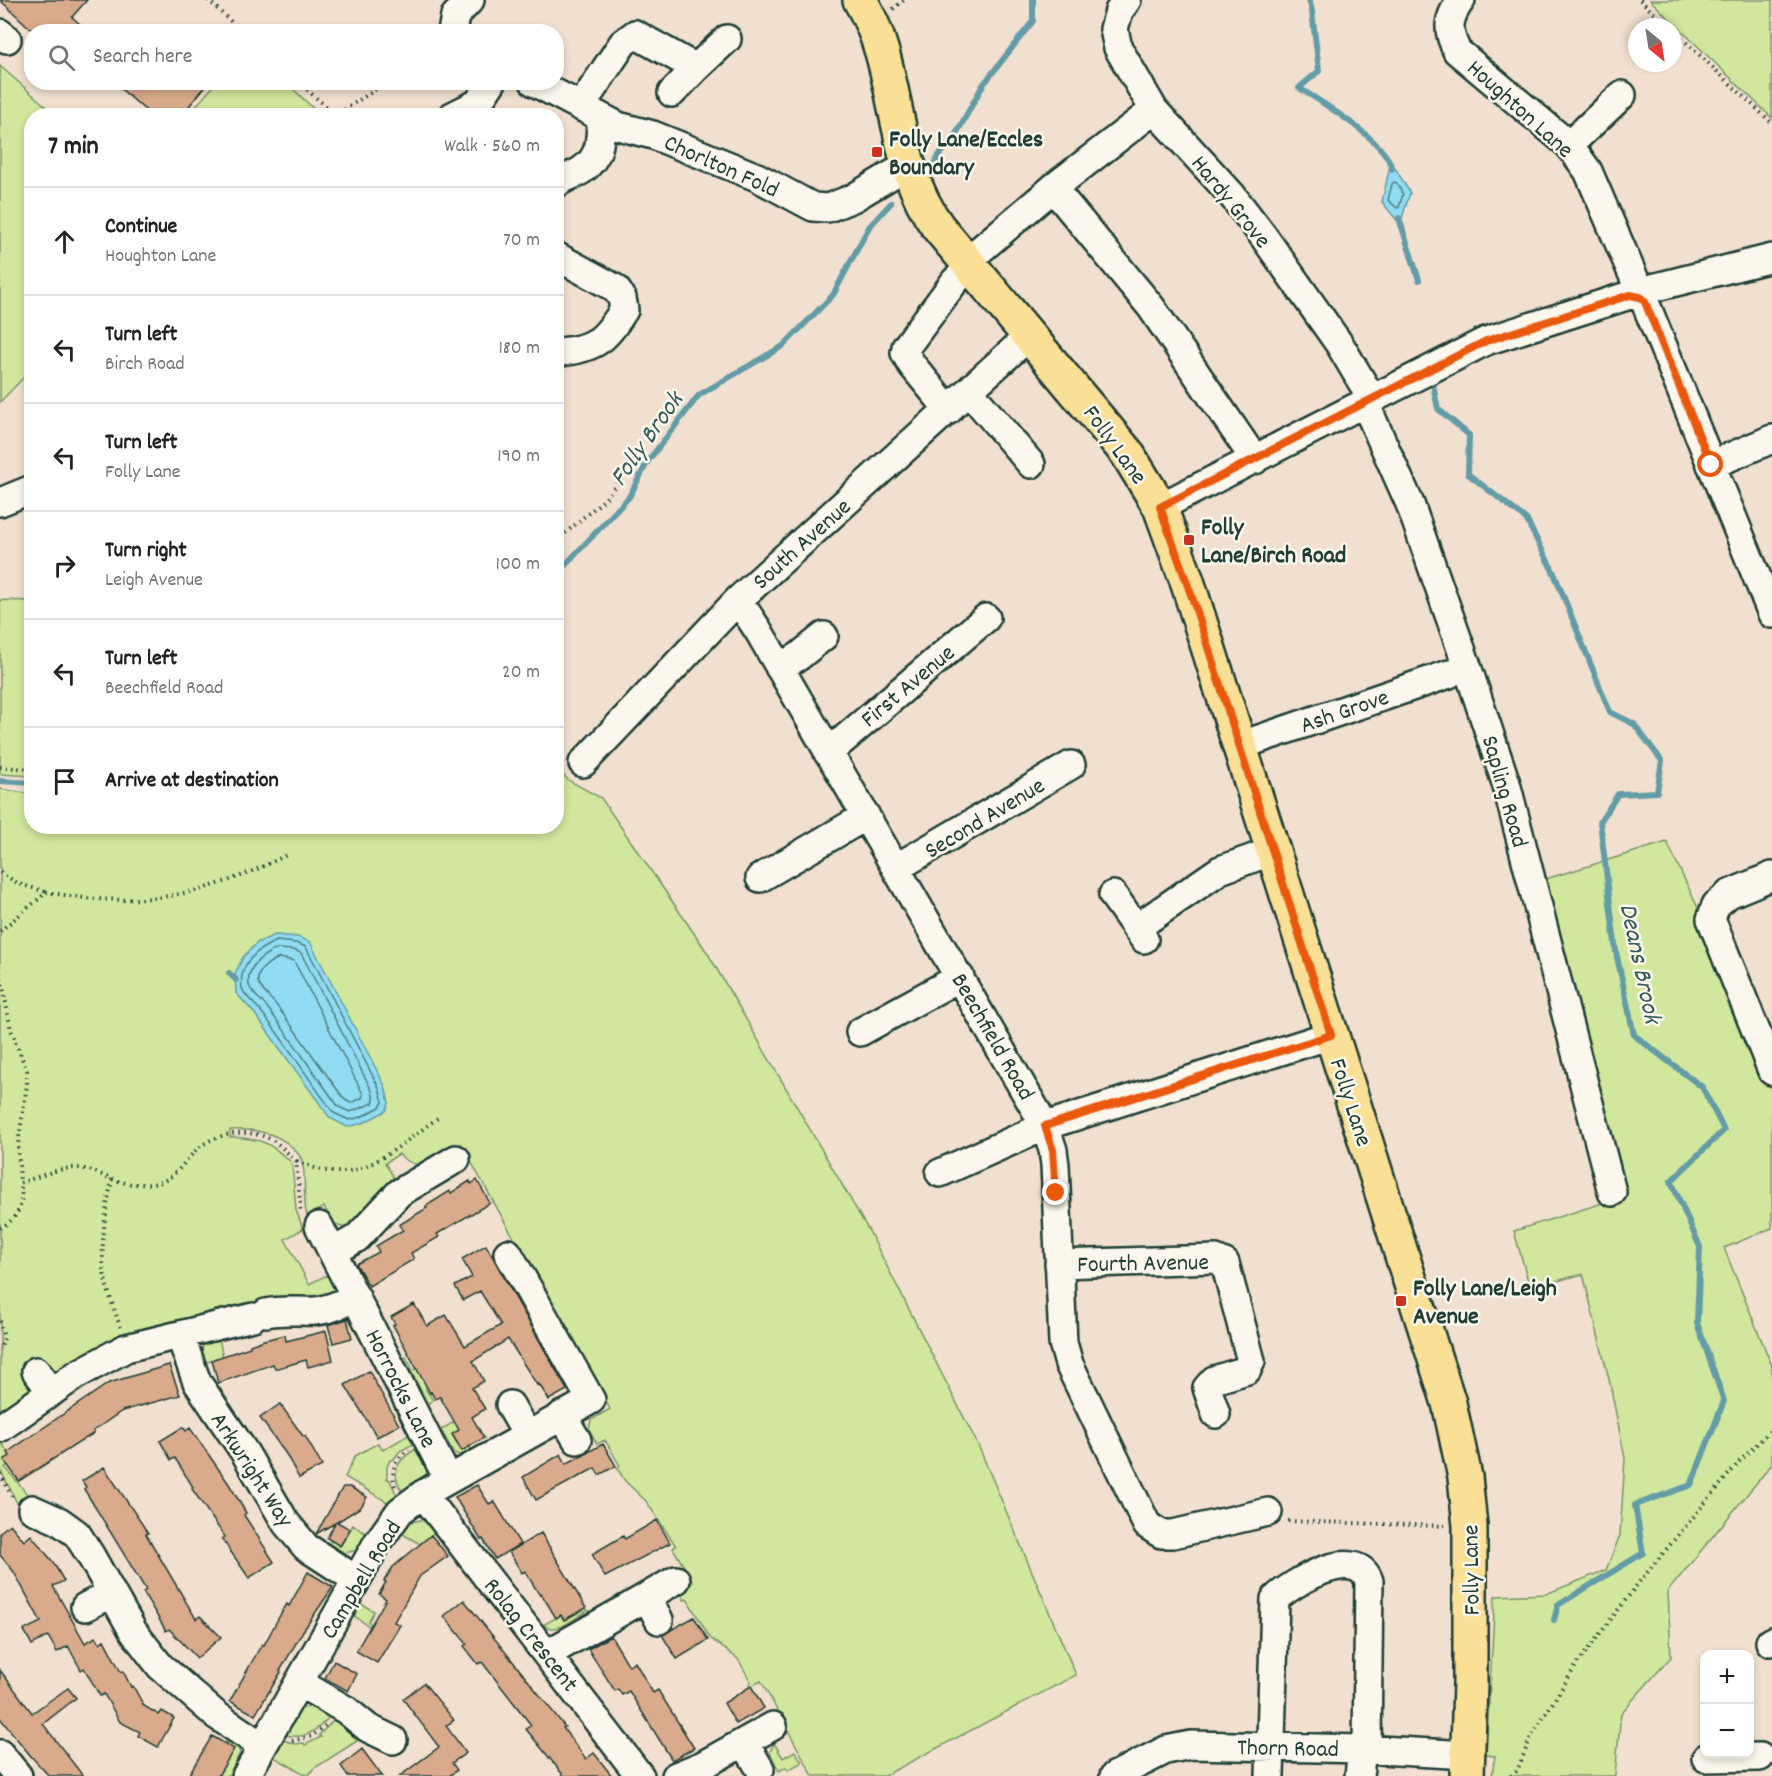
<!DOCTYPE html>
<html lang="en">
<head>
<meta charset="utf-8">
<style>
	:root { --surface:#fff; --page:#f6f6f6; --text:#222; --muted:#767676; --line:#e0e0e0 }
	body { margin:0; font-family:Dekko,sans-serif; background:var(--page); color:var(--text) }
	.controls { position:absolute; right:18px; bottom:18px; display:grid; overflow:hidden; border-radius:12px; box-shadow:0 3px 9px #0003 }
	.controls button { width:54px; height:54px; display:grid; place-items:center; padding:0; border:0; border-bottom:2px solid var(--line); background:var(--surface); color:var(--text); font:30px sans-serif }
	.compass { position:absolute; left:1628px; top:18px; width:54px; height:54px; border-radius:50%; background:var(--surface); box-shadow:0 3px 9px #0003; rotate:150deg }
	.stop { position:absolute; width:18px; height:18px; margin:-14px; border:4px solid #ea580c; border-radius:50%; background:#fff }
	.stop.end { background:#ea580c; border-color:#fff; box-shadow:0 2px 6px #0008 }
	.list { margin:0; padding:0; list-style:none }
	h2 { display:flex; justify-content:space-between; align-items:center; height:78px; margin:0; padding:0 24px; font-size:26px }
	h2 small { font-size:20px; font-weight:400; color:var(--muted) }
	.list li { display:grid; grid-template-columns:39px 1fr auto; gap:18px; align-items:center; box-sizing:border-box; height:108px; padding:0 24px; border-top:2px solid var(--line) }
	.list b { display:block; font-size:22px; white-space:nowrap }
	.list p { margin:0; font-size:20px; white-space:nowrap; color:var(--muted) }
	.list em { font-size:20px; font-style:normal; color:var(--muted) }
	.icon { flex:none; width:33px; height:33px; fill:none; stroke:currentColor; stroke-width:2; stroke-linecap:round; stroke-linejoin:round }
	.map { position:relative; flex:none; width:1772px; height:1776px; overflow:hidden }
	.search { position:absolute; background:var(--surface); box-shadow:0 3px 9px #0003; left:24px; top:24px; width:540px; height:66px; display:flex; align-items:center; gap:15px; box-sizing:border-box; padding:0 21px; border-radius:24px; color:var(--muted); font-size:22px }
	.panel { position:absolute; background:var(--surface); box-shadow:0 3px 9px #0003; left:24px; top:108px; width:540px; height:726px; border-radius:24px }
	.map>svg:first-child { display:block }
	.green { fill:#d0e79d; stroke:#789268; stroke-width:1.5 }
	.water { fill:#92dcf3; stroke:#649ca7; stroke-width:1.5 }
	.lines { fill:none; stroke-linecap:round; stroke-linejoin:round }
	.shore { stroke:#4d7d80; stroke-width:1.5 }
	.stream { stroke:#649ca7; stroke-width:6 }
	.building { fill:#d9aa8b; stroke:#1f3d34; stroke-width:1.5 }
	.minor-casing { stroke:#1f3d34; stroke-width:32 }
	.major-casing { stroke:#1f3d34; stroke-width:38 }
	.path { stroke:#1f3d34; stroke-width:4; stroke-dasharray:1.5 4.5; stroke-linecap:butt }
	.minor { stroke:#fbf7ec; stroke-width:27 }
	.major { stroke:#fadf96; stroke-width:33 }
	.route { stroke:#ea580c; stroke-width:8 }
	.poi-dot { fill:#c8321e; stroke:#fbf7ec; stroke-width:2 }
	.labels { text-anchor:middle; stroke-width:5; stroke-linejoin:round; paint-order:stroke }
	.street-label { font-size:24px; fill:#1f3d34; stroke:#fbf7ec }
	.poi-label { font-size:24px; font-weight:bold; fill:#1f3d34; stroke:#fbf7ec; text-anchor:start }
	.water-label { font-size:26px; font-style:italic; fill:#365d5a; stroke:#fbf7ec }
</style>
</head>
<body>
<div class="map">
<svg width="1772" height="1776" viewBox="0 0 1772 1776">
	<rect width="100%" height="100%" fill="#f1e0cf"/>
	<filter id="ink" filterUnits="userSpaceOnUse"><feTurbulence type="fractalNoise" baseFrequency=".0167" numOctaves="2"/><feDisplacementMap in="SourceGraphic" scale="12" xChannelSelector="R" yChannelSelector="G"/><feConvolveMatrix kernelMatrix="1 2 1 2 8 2 1 2 1" color-interpolation-filters="sRGB"/></filter>
	<g filter="url(#ink)">
		<path class="green" d="M1650 0H1772V118Z
			M0 66 56 115 32 116 31 370 0 402Z
			M217 82 287 83 320 115H188Z
			M0 600 31 601V776L0 774Z
			M557 768 568 780 601 798 707 952 869 1231 978 1445 1076 1675 884 1776H813L761 1681 751 1686 749 1684 751 1682 738 1659 710 1638 687 1599 684 1600 680 1590 693 1582 673 1548 676 1546 646 1501 625 1481 617 1468 620 1466 605 1440 597 1444 589 1429 591 1420 610 1409 461 1144C440 1156 420 1177 399 1154L385 1163 393 1176 392 1182 351 1226C335 1231 331 1219 324 1207L307 1216C302 1198 307 1179 302 1161 300 1154 296 1151 291 1146 273 1131 252 1129 230 1130V1137C262 1139 268 1141 292 1163L296 1210 303 1229 285 1239 309 1284 327 1275 337 1295 221 1315 220 1309 117 1337 118 1342 34 1390 0 1416V789L31 794 32 826H556Z
			M1667 842 1705 923 1772 1090V1228L1724 1248 1772 1366V1464L1668 1591 1671 1657 1621 1713 1615 1776H1492L1495 1756 1486 1755 1495 1596 1546 1594 1606 1570 1620 1535 1625 1458 1609 1379 1583 1274 1530 1288 1514 1231 1625 1196 1539 881Z
			M217 1340 220 1343 223 1358H215V1360L206 1362 202 1350 203 1346Z
			M406 1357 413 1370 420 1367 430 1384 426 1386V1390L433 1400 428 1404 404 1358Z
			M455 1421 459 1430 452 1435 461 1450 469 1446 472 1451 462 1456 454 1453 441 1430Z
			M410 1434 415 1443 400 1451 393 1460H390L387 1467V1479H389L397 1495 389 1503 345 1477 355 1456 378 1443 383 1450Z
			M2 1443 10 1456 5 1460 8 1465 5 1467 27 1494 34 1499 19 1507 0 1469V1444Z
			M418 1448C433 1478 429 1475 402 1491 389 1471 399 1458 418 1448Z
			M420 1520 427 1522 435 1532 420 1544 401 1533 411 1522Z
			M353 1525 367 1534 357 1550 345 1553 329 1544 331 1540 341 1545Z
			M361 1604 374 1611 368 1622 371 1624 370 1627 353 1615Z
			M586 1608 588 1610C575 1618 557 1635 543 1625L561 1615 564 1620Z
			M309 1706 330 1716C318 1730 305 1740 286 1735L301 1709Z
			M335 1719 341 1723 357 1741 313 1769 308 1776 274 1757 283 1740 295 1744 304 1743 305 1745 321 1737 319 1735Z
			M229 1739 238 1746 240 1753 228 1776H218L225 1744Z
			M774 1743 783 1758 795 1751 802 1762 788 1770 786 1767 779 1771 770 1752Z"/>
		<path class="water" d="M1391 161 1410 193 1400 224 1382 202Z
			M275 935 298 937 310 942 385 1086 389 1103 386 1111 363 1123 347 1127 330 1118 255 1014 236 993 235 974 243 957 257 943Z"/>
		<g class="lines">
			<path class="shore" d="M1394 182 1397 183 1403 194 1399 207 1397 208 1388 200 1392 184Z
				M277 941 296 943 306 947 379 1088 383 1102 380 1107 361 1117 349 1120 334 1113C308 1079 286 1042 259 1009 254 1003 244 996 242 988 238 964 257 949 277 941Z
				M278 949 294 950 301 953 372 1091 374 1100 373 1103 350 1112 339 1107C314 1074 292 1039 266 1006 261 1000 251 993 249 985 246 967 263 954 278 949Z
				M279 958 294 961 363 1094 362 1098 351 1103 345 1100C322 1069 300 1037 277 1006 272 999 258 989 258 980 258 969 270 962 279 958Z"/>
			<path class="stream" d="M1309 0 1312 11 1319 71 1299 88C1322 102 1388 143 1392 169
				M930 171 940 154 955 136 983 85 1033 21V0
				M1399 218 1419 280
				M1433 385 1438 409 1469 435 1468 474 1526 519 1554 573 1610 712 1634 724 1662 761 1657 792 1618 794 1600 822 1616 952 1634 1035 1702 1087 1724 1130 1671 1181 1700 1247 1697 1323 1724 1401 1691 1485 1635 1505 1643 1553 1558 1605 1554 1620
				M556 575 629 497 648 461 699 395 783 346 833 295 869 227 891 203
				M0 781 32 783
				M229 973 236 980"/>
		</g>
		<path class="building" d="M0 0H87L72 17 89 32H34Z
			M113 82H209L181 116H152Z
			M477 1180 490 1203 437 1234 439 1237 411 1253 414 1259 369 1286 356 1264 379 1252 376 1246 403 1230 399 1225 427 1208 426 1206 450 1191 451 1193 470 1181 471 1184Z
			M486 1245 567 1390 549 1400 539 1384 537 1385 508 1339 473 1361 484 1381 472 1388 485 1409 472 1417 484 1438 462 1451 452 1434 459 1430 440 1397 435 1399 431 1392 430 1393 393 1325 395 1324 391 1317 414 1304 427 1326 446 1315 465 1346 501 1325 480 1291 463 1300 455 1286 472 1277 462 1259Z
			M347 1319 352 1338 333 1343 328 1325Z
			M326 1331 333 1360 308 1367 306 1360 278 1368H275L273 1364 218 1383 212 1360 214 1359 250 1347V1345L264 1340 285 1335 286 1341Z
			M169 1365 180 1395 122 1411 93 1431 94 1433 19 1481 4 1460 10 1456 8 1452 109 1383Z
			M369 1371 399 1425 377 1437 345 1385Z
			M280 1404 303 1436H305L322 1466 299 1478 286 1454 260 1418Z
			M183 1427 186 1431 190 1428 229 1484 246 1513 244 1515 274 1562 249 1578 222 1539 225 1537 192 1489 193 1487 175 1458 171 1460 160 1441Z
			M603 1444 616 1466 599 1475 595 1468 536 1500 523 1477 561 1454 566 1464Z
			M104 1467 148 1533 146 1534 196 1619 200 1616 221 1637 197 1658 169 1629 166 1631 143 1592 146 1590 84 1489 86 1487 82 1481Z
			M477 1485 489 1504 494 1501 520 1544 495 1559 483 1539 481 1540 455 1497Z
			M343 1487H350L367 1497 361 1507 337 1522 350 1529 340 1546 327 1538 335 1523 316 1534Z
			M657 1520 670 1543 605 1577 592 1554 623 1536 625 1539Z
			M10 1524 24 1541 31 1535 53 1562 64 1581 53 1586 85 1643 96 1637 100 1643 104 1640 121 1672 123 1671 131 1687 133 1686 144 1706 159 1715 162 1711 174 1718 158 1747 138 1736 140 1732 120 1722 104 1694 100 1696 84 1668 81 1670 68 1646 57 1652 48 1636 32 1645 24 1630 41 1622 14 1572 0 1555V1532Z
			M541 1533 586 1608 564 1620 561 1615 556 1618 541 1593 539 1594 525 1571 522 1573 509 1552Z
			M431 1535 448 1556 420 1576 394 1622 400 1625 377 1663 356 1651 386 1599 379 1594 386 1582 384 1581 393 1567Z
			M308 1572 333 1587 303 1631 280 1671 281 1672 255 1715 230 1701 262 1644 264 1645 279 1617 287 1604 289 1606Z
			M464 1600 565 1727 563 1728 586 1759 594 1753 612 1776H564L526 1729 531 1725 482 1662 478 1664 464 1646 467 1644 444 1616Z
			M694 1617 708 1640 677 1659 662 1635Z
			M611 1636 629 1666 635 1662 653 1693 658 1690 694 1748 672 1760 629 1691 622 1695 618 1689 615 1691 588 1649Z
			M334 1661 357 1674 348 1691 325 1678Z
			M0 1670 32 1713 68 1688 76 1698 43 1724 83 1776H49L30 1755 0 1718Z
			M424 1683 454 1720 446 1726 466 1753 452 1763 457 1770 449 1776H400L439 1747 403 1699Z
			M751 1686 764 1708 736 1724 724 1703Z
			M212 1736 234 1749 218 1776H188Z
			M362 1749 382 1776H348L341 1766Z"/>
		<g class="lines">
			<g class="minor-casing">
				<path id="minor" d="M1127 0 1119 11 1114 29 1118 48 1154 110 1231 194 1264 237 1340 345 1372 399
					M1461 0C1447 19 1447 31 1457 51L1569 145 1588 171 1635 280 1640 297 1645 302 1772 614
					M452 32 455 16 470 0
					M0 33 7 39
					M534 82 618 126 653 135 757 177 813 207 828 208 853 198 908 165
					M672 93 696 68
					M581 106 623 43 635 34 696 68 727 39
					M452 116 478 103 492 82
					M1569 145 1622 95
					M556 184C564 177 573 176 582 170 602 155 600 140 601 118
					M1053 188 1151 307 1255 460
					M556 256 615 288 622 298 624 310C605 339 597 348 561 352
					M967 261 1053 188 1154 110
					M1640 297 1652 288 1772 258
					M969 391 1031 464
					M1365 403 1410 504 1466 663 1506 783 1612 1192
					M949 410 912 365 905 353 906 347 955 281 971 266
					M1711 465 1772 439
					M0 502 32 489
					M1160 507 1486 341 1630 295 1640 297
					M738 600 758 630 1045 1126 1053 1150 1055 1165 1063 1343 1069 1364 1147 1525 1161 1534H1173L1268 1512
					M779 667 798 657 824 636
					M1239 746 1449 674
					M828 753 986 618
					M583 763 738 600 1030 335
					M896 868 1071 765
					M1772 876 1729 894 1716 905 1711 919 1772 1071
					M760 878 866 816
					M1113 895 1144 939
					M1136 928 1220 870 1273 851
					M860 1032 960 977
					M940 1173 1045 1126 1331 1035
					M319 1226 448 1479
					M333 1252 357 1238 399 1193 456 1159
					M1059 1264 1216 1259 1225 1263 1251 1361 1247 1370 1214 1380 1207 1388 1216 1414
					M266 1313C283 1309 298 1312 315 1311 330 1310 343 1303 356 1297
					M180 1335 197 1382 245 1453 286 1523 306 1547 355 1579
					M36 1371 52 1392
					M510 1405 527 1435
					M562 1415 577 1440
					M0 1428 76 1375 126 1348 253 1317
					M423 1494 640 1776
					M32 1509 59 1521 77 1534 91 1556 133 1631 160 1666 216 1715 262 1746
					M647 1597 659 1620
					M85 1607 112 1593
					M1770 1642 1772 1641
					M547 1654 676 1580
					M300 1683 346 1710 368 1728 393 1740
					M745 1743 760 1769
					M0 1754 18 1776
					M1706 1758 1760 1757
					M246 1776 378 1542 400 1511 423 1494 591 1400 508 1253
					M676 1776 703 1765 773 1726
					M1114 1776 1166 1750 1191 1745 1362 1749 1468 1755
					M1270 1776 1275 1599C1292 1583 1356 1544 1369 1581L1367 1749
					M1359 1776 1362 1749"/>
			</g>
			<g class="major-casing">
				<path id="major" d="M860 0C902 70 889 160 938 227L1127 453 1160 507 1187 581 1449 1403 1465 1477 1470 1526V1683L1467 1776"/>
			</g>
			<path class="path" d="M208 0 242 32
				M1640 0 1669 27
				M893 9 904 0
				M1673 30 1772 123
				M298 82 336 115 387 82
				M556 541 605 499 622 477 641 445
				M0 767 32 769
				M0 872 19 884 47 892
				M0 931 47 892C135 910 209 896 288 854
				M0 972 11 1030 27 1071V1085L18 1144 20 1183
				M297 1161C310 1167 327 1173 342 1172 375 1170 412 1136 439 1117
				M112 1179C106 1209 100 1242 104 1273 107 1291 115 1310 120 1327
				M0 1228C18 1219 25 1203 20 1183 37 1178 55 1169 72 1168 87 1167 99 1174 112 1179 125 1184 139 1185 152 1184 172 1182 182 1165 195 1151 213 1133 249 1127 272 1140 281 1145 288 1154 296 1161L301 1212
				M0 1321 4 1338 0 1350
				M0 1474 14 1500
				M395 1486C390 1471 395 1458 409 1450
				M1288 1521 1445 1526
				M292 1741 312 1736 327 1724
				M1511 1776 1517 1771 1530 1739 1577 1664 1640 1581 1740 1461 1772 1429"/>
			<use href="#minor" class="minor"/>
			<use href="#major" class="major"/>
		</g>
	</g>
	<g class="lines" filter="url(#ink)">
		<path class="route" d="M1056 1193 1053 1150 1045 1126 1331 1035 1194 603 1160 507 1486 341 1630 295 1640 297 1645 302 1711 465"/>
	</g>
	<g class="poi-dot">
		<rect x="871" y="146" width="12" height="12" rx="3"/>
		<rect x="1183" y="534" width="12" height="12" rx="3"/>
		<rect x="1395" y="1295" width="12" height="12" rx="3"/>
	</g>
	<g class="labels">
		<g class="street-label">
			<text transform="translate(1521 108) rotate(42)" y="8">Houghton Lane</text>
			<text transform="translate(722 165) rotate(24)" y="8">Chorlton Fold</text>
			<text transform="translate(1232 201) rotate(51)" y="8">Hardy Grove</text>
			<text transform="translate(1116 444) rotate(54)" y="8">Folly Lane</text>
			<text transform="translate(801 543) rotate(-42)" y="8">South Avenue</text>
			<text transform="translate(907 685) rotate(-40)" y="8">First Avenue</text>
			<text transform="translate(1344 710) rotate(-19)" y="8">Ash Grove</text>
			<text transform="translate(1506 791) rotate(74)" y="8">Sapling Road</text>
			<text transform="translate(984 817) rotate(-31)" y="8">Second Avenue</text>
			<text transform="translate(994 1036) rotate(60)" y="8">Beechfield Road</text>
			<text transform="translate(1352 1102) rotate(72)" y="8">Folly Lane</text>
			<text transform="translate(1143 1262) rotate(-1)" y="8">Fourth Avenue</text>
			<text transform="translate(402 1388) rotate(63)" y="8">Horrocks Lane</text>
			<text transform="translate(253 1469) rotate(57)" y="8">Arkwright Way</text>
			<text transform="translate(1470 1570) rotate(-91)" y="8">Folly Lane</text>
			<text transform="translate(360 1579) rotate(-59)" y="8">Campbell Road</text>
			<text transform="translate(532 1634) rotate(52)" y="8">Rolag Crescent</text>
			<text transform="translate(1288 1747) rotate(1)" y="8">Thorn Road</text>
		</g>
		<g class="poi-label">
			<text x="889" y="146">Folly Lane/Eccles<tspan x="889" dy="28">Boundary</tspan></text>
			<text x="1201" y="534">Folly<tspan x="1201" dy="28">Lane/Birch Road</tspan></text>
			<text x="1413" y="1295">Folly Lane/Leigh<tspan x="1413" dy="28">Avenue</tspan></text>
		</g>
		<g class="water-label">
			<text transform="translate(645 438) rotate(-55)" y="9">Folly Brook</text>
			<text transform="translate(1642 963) rotate(78)" y="9">Deans Brook</text>
		</g>
	</g>
</svg>
<div class="controls">
<button>+</button>
<button>−</button>
</div>
<svg class="compass" viewBox="-18 -18 36 36"><path d="M0-13l5 13h-10z" fill="#e53935"/><path d="M0 13l5-13h-10z" fill="#767676"/></svg>
<div class="stop" style="left:1711px;top:465px"></div>
<div class="stop end" style="left:1056px;top:1193px"></div>
<div class="search"><svg class="icon" aria-label="search" viewBox="0 0 24 24"><circle cx="10" cy="10" r="6"/><path d="M15 15l6 6"/></svg>Search here</div>
<section class="panel">
<h2>7 min<small>Walk · 560 m</small></h2>
<ul class="list">
<li><svg class="icon" aria-label="ahead" viewBox="0 0 24 24"><path d="M12 20V5M6 11l6-6 6 6"/></svg><div><b>Continue</b><p>Houghton Lane</p></div><em>70 m</em></li>
<li><svg class="icon" aria-label="left" viewBox="0 0 24 24"><path d="M17 20v-9H6M10 6l-5 5 5 5"/></svg><div><b>Turn left</b><p>Birch Road</p></div><em>180 m</em></li>
<li><svg class="icon" aria-label="left" viewBox="0 0 24 24"><path d="M17 20v-9H6M10 6l-5 5 5 5"/></svg><div><b>Turn left</b><p>Folly Lane</p></div><em>190 m</em></li>
<li><svg class="icon" aria-label="right" viewBox="0 0 24 24"><path d="M7 20v-9h11M14 6l5 5-5 5"/></svg><div><b>Turn right</b><p>Leigh Avenue</p></div><em>100 m</em></li>
<li><svg class="icon" aria-label="left" viewBox="0 0 24 24"><path d="M17 20v-9H6M10 6l-5 5 5 5"/></svg><div><b>Turn left</b><p>Beechfield Road</p></div><em>20 m</em></li>
<li><svg class="icon" aria-label="arrive" viewBox="0 0 24 24"><path d="M6 21V4h12l-3 4 3 4H6"/></svg><div><b>Arrive at destination</b></div></li>
</ul>
</section>
</div>
</body>
</html>
